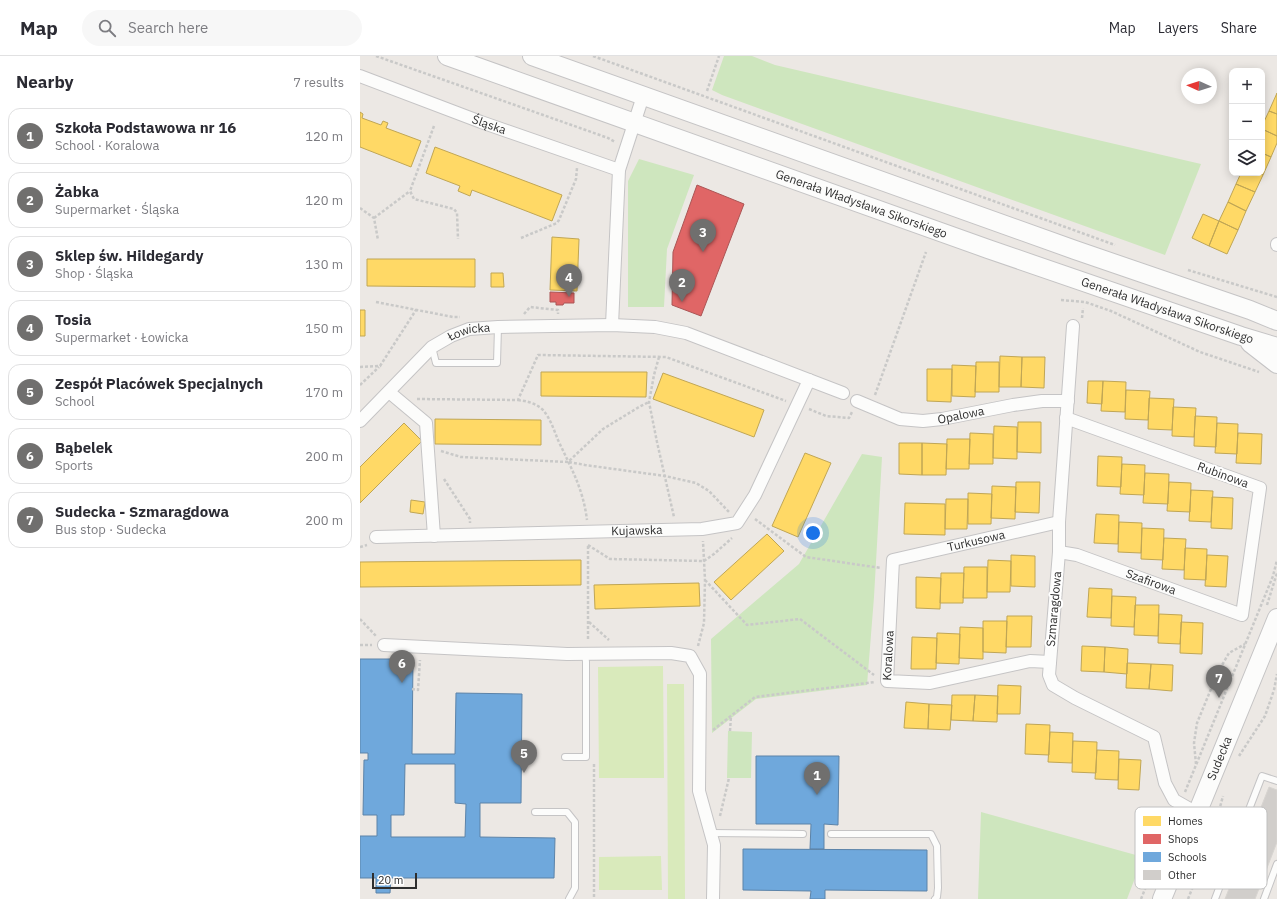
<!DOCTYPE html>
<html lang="en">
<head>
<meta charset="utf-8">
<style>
	:root { --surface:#fff; --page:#f7f7f7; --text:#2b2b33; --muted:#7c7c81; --line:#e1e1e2; --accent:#706f6e }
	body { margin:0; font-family:"IBM Plex Sans",sans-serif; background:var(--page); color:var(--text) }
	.controls { position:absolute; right:12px; top:12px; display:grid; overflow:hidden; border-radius:8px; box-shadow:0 2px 10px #0003 }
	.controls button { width:36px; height:36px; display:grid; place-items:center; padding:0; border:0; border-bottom:1px solid var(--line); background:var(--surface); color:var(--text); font:20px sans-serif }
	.compass { position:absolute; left:821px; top:12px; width:36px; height:36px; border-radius:50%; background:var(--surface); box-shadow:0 2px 10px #0003; rotate:273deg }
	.scale { position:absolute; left:12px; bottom:10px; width:45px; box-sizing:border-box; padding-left:4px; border:2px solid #2e2e2e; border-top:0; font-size:11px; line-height:14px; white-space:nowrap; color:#2e2e2e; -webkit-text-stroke:3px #fff; paint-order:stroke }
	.you { position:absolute; left:453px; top:477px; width:14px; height:14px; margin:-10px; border:3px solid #fff; border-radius:50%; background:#1a73e8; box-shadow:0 0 0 6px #1a73e833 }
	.badge { display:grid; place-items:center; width:26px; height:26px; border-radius:50%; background:var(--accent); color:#fff; font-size:13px; font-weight:700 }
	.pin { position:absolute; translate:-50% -33px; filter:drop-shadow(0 1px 2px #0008) }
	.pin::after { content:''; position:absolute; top:21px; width:14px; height:12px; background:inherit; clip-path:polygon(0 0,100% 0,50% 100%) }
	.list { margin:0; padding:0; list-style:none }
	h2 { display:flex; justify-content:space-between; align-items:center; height:52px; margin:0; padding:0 16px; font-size:17px }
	h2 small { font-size:13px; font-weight:400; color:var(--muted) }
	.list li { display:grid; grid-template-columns:26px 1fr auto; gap:12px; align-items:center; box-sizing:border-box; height:56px; margin:0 8px 8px; padding:0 8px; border:1px solid var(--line); border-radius:12px }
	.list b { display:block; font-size:15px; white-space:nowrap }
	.list p { margin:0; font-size:13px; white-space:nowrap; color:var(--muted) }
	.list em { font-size:13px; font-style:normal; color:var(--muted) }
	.icon { flex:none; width:22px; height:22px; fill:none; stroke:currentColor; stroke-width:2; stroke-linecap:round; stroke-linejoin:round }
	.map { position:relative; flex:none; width:917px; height:843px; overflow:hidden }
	header { display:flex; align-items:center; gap:24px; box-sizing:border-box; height:56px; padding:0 20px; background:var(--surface); border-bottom:1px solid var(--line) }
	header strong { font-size:19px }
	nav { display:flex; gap:22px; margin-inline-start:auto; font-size:14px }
	.search { width:280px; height:36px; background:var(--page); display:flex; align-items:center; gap:10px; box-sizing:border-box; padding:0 14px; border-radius:22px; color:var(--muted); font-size:15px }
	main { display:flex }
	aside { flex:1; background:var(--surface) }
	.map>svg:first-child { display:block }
	.green { fill:#cee6be }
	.pitch { fill:#d9eabb }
	.homes { fill:#ffd966; stroke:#c0a655 }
	.shops { fill:#e06666; stroke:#ab5555 }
	.schools { fill:#6fa8dc; stroke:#5c83a8; fill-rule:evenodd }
	.building { fill:#d1cecb; stroke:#d7d4d0 }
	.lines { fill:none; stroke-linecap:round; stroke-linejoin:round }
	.lane-casing { stroke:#c5c4c5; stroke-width:8 }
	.street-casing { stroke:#c5c4c5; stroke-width:14 }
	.secondary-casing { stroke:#c5c4c5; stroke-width:20 }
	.path { stroke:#c9c9c8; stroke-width:2.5; stroke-dasharray:3 2; stroke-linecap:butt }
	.lane { stroke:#fcfcfb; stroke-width:6 }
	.street { stroke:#fcfcfb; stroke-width:12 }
	.secondary { stroke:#fcfcfb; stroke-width:18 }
	.labels { text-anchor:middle; stroke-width:4; stroke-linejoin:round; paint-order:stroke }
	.street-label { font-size:12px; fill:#2e2e2e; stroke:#fff }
	.key { fill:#fff; stroke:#c0c0c0; stroke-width:1 }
	.key-label { font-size:11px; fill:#2e2e2e }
</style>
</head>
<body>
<header>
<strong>Map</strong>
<div class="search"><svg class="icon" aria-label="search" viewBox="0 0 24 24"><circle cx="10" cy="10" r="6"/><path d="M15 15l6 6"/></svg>Search here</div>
<nav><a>Map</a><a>Layers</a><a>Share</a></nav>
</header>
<main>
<aside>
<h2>Nearby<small>7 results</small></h2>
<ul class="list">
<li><span class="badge">1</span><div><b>Szkoła Podstawowa nr 16</b><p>School · Koralowa</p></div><em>120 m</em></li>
<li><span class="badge">2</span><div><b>Żabka</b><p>Supermarket · Śląska</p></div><em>120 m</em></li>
<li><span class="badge">3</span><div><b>Sklep św. Hildegardy</b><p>Shop · Śląska</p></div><em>130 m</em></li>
<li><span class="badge">4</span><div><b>Tosia</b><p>Supermarket · Łowicka</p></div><em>150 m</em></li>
<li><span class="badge">5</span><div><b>Zespół Placówek Specjalnych</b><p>School</p></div><em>170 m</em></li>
<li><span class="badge">6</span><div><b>Bąbelek</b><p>Sports</p></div><em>200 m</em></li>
<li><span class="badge">7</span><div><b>Sudecka - Szmaragdowa</b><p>Bus stop · Sudecka</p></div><em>200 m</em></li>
</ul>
</aside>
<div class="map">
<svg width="917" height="843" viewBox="0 0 917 843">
	<rect width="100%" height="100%" fill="#ece8e4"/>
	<path class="green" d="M364 0H392L415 9 841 108 805 199 362 39 352 34Z
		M279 103 334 119 307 193 304 251H268V125Z
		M502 398 522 401 514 541 507 629 396 643 352 677 351 583 439 508Z
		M368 675 392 676 391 722H367Z
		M621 756 783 801 767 843H618Z"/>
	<path class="pitch" d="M303 610 304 722H239L238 611Z
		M307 628H324L325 843H308Z
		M301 800 302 834H239V801Z"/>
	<path class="homes" d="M917 37V58L909 55Z
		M909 55 917 58V80L902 73V70Z
		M0 56 3 58 2 62 21 69 23 65 28 67 26 72 61 85 51 111 0 91Z
		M902 73 917 80V87L911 101 902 97Z
		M75 91 202 139 192 165 112 134 110 140 98 135 100 130 66 117Z
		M902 97 911 101 903 119 898 117H902Z
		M881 117H898L903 119 895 136 876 128Z
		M876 128 895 136 886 155 868 146Z
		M868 146 886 155 878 174 859 165Z
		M843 158 859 165 849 190 832 182Z
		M859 165 878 174 867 198 849 190Z
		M192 181 219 183 217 235 190 234Z
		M7 203H115V231L7 230Z
		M131 217H143L144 231H131Z
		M0 254H5V280H0Z
		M640 300 662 301 661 331H639Z
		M662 301H685L684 332 661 331Z
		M616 306H639V336H615Z
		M592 309 616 310 615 341 592 340Z
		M567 313H592L591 346 567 345Z
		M181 316H287L286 341 181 340Z
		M303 317 404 354 394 381 293 343Z
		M728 325H743L742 348 727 347Z
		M743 325 766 326 765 356 741 355Z
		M766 334 790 335 788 364 765 363Z
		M789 342 814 343 812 374 788 373Z
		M813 351 836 352 834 381 812 380Z
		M835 360 857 361 856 391 834 390Z
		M75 363 181 364V389L75 388Z
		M658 366H681V397L657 396Z
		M44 367 62 385 0 447V411Z
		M857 367 878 368 877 398 855 397Z
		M634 370 657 371V403L633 402Z
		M610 377 633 378V408H609Z
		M878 377 902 378 901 408 876 407Z
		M587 383H610L609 413H586Z
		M539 387H562V419L539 418Z
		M562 387 587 388 586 419H562Z
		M445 397 471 407 438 481 412 470Z
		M738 400 762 401 761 431 737 430Z
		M762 408 785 409 784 439 760 438Z
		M785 417 809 418 808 448 783 447Z
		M656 426H680L679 457 655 456Z
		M809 426 831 427 830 456 807 455Z
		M632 430 656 431 655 463 631 462Z
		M831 434 853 435 851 466 829 465Z
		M608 437 632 438 631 468H608Z
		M852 441 873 442 872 473 851 472Z
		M586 443H608L607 473H585Z
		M51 444 65 446 63 458 50 456Z
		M545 447 585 448V479L544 478Z
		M736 458 759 459 758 488 734 487Z
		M759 466 782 467 781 497 758 496Z
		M782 472 804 473 803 504 781 503Z
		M407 478 424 495 371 544 354 526Z
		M804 482 826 483 824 514 802 513Z
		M825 492 847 493 846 524 824 523Z
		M651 499 675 500V531L651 530Z
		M847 499 868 500 866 531 845 530Z
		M221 504V529L0 531V506Z
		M628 504 651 505 650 536H627Z
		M604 511H627V542H603Z
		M581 517H604L603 547H580Z
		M556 521 581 522 580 553 556 552Z
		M339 527 340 550 235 553 234 529Z
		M729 532 752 533 751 562 727 561Z
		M752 540 776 541 774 571 751 570Z
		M775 549H799L798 580 774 579Z
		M799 558 822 559 820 588 798 587Z
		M647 560H672L671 591H646Z
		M623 565H647L646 597 623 596Z
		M821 566 843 567 842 598 820 597Z
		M600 571 623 572V603L599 602Z
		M577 577 600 578 599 608 576 607Z
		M552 581 577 582 576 613H551Z
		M722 590 745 591 744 616 721 615Z
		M745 591 768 593 767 618 744 616Z
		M767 607 791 608 789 633 766 632Z
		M791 608 813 609 812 635 789 633Z
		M638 629 661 630 660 658H637Z
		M592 639H615L613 665 591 664Z
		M615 639 638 640 637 666 613 665Z
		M546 646 569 648 568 673 544 672Z
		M569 648 592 649 590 674 568 673Z
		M666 668 690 669 689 699 665 698Z
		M690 676 713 677 712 707 688 706Z
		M713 685 737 686 736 717 712 716Z
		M737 694 759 695 758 724 735 723Z
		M759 703 781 704 779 734 758 733Z"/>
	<path class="shops" d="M337 129 384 148 341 260 312 249 313 196Z
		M190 236 214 237V247H204L203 249H196V246H190Z"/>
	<path class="schools" d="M0 603H53L52 698H95L96 637 162 638 161 747H120V781L195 782 194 822H31L30 837H16V822H0V780H17V759H3L4 704H8V697H0ZM45 708H95V747L106 748 105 781H31V759H44Z
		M396 700H479L478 769 464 768V793H450L451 768H396Z
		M383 793 567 794V835L465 834V843H450L451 835 383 834Z"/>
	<path class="building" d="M909 731 917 734V786L895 843H865Z"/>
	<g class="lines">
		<g class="lane-casing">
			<path id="lane" d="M72 291 76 307H137L138 271
				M205 701H226V606L225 597
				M175 756H207L215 766V832L209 843
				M839 757 881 774 902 720 917 725
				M350 777 443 778
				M471 778H571L577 790 578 832 577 841 575 843
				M855 843 881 774
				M904 843 917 808"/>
		</g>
		<g class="street-casing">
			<g id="street">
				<path id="s1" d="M0 20 121 66 259 114"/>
				<path d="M917 188V189"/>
				<path d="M252 269 259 114 283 40"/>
				<path d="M713 270 699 466V496L689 619 693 629 715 642 794 681 805 727 814 744 837 757"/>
				<path d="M29 336 66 367 74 480"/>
				<path id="s2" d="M497 345 540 363 563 365 582 363 653 349 682 345H708"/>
				<path id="s3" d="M0 365 72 291 91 280 109 273 138 271 252 269 295 271 326 277 483 337"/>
				<path id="s4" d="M16 481 342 473 377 467 395 439 449 324"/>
				<path id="s5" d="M699 496 717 499 882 559 900 432 706 362"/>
				<path d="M24 589 207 598 311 597 330 600 340 618 339 735 354 789 353 843"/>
				<path id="s6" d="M690 606 670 605 570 627 527 625 533 504 699 466"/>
			</g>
		</g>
		<g class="secondary-casing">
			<g id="secondary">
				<path id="s7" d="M87 0 628 193 881 280 917 291"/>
				<path d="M172 0 715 194 890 254 917 265"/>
				<path d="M890 287 917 308"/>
				<path id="s8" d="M802 843 917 562"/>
			</g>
		</g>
		<path class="path" d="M16 0 220 72 248 82 255 86
			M233 0 755 189
			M347 35 359 0
			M74 70 50 135 54 143 94 153 97 157 98 183
			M0 152 14 162 18 184
			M14 162 50 135
			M161 182 197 167 199 164 216 123 217 112
			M828 214 917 241
			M701 244 725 246 751 255 840 296 899 316
			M16 246 93 261H100
			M164 258 170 251 198 254V258
			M722 262 723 252
			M299 301 294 319 289 346 297 386 314 461
			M0 311 20 310 56 254
			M0 329 19 311
			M515 339 566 196
			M57 343 158 344 178 299 306 301 426 345
			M158 344C166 345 176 347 183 354 190 362 194 374 198 384 211 412 223 432 227 464
			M449 353 466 360 489 362 492 356
			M81 395 101 401 208 406 243 373 279 351 289 346
			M209 406 225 409 305 420 336 427 349 435 369 456
			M84 423 110 463V467
			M395 463 446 501 521 512
			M228 489 250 503 344 505 354 498 372 482
			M228 490V585
			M0 491 7 489
			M345 524 387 569 440 563 514 619
			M907 549 917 517
			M0 563 16 580
			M229 566 249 584
			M0 589H12
			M338 590 344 567 345 524 343 485
			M52 633 58 634 60 604
			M353 674 395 641 515 626
			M370 675 371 660
			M879 700 905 660 914 634 917 618
			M234 708V843
			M836 708 834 687 837 667 858 616 869 597 885 588
			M825 736 913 520 917 504
			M859 755 863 740
			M360 760 369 722
			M781 843 815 759
			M828 843 832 833 835 812 852 772"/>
		<use href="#lane" class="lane"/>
		<use href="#street" class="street"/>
		<use href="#secondary" class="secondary"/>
	</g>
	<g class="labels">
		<g class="street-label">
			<text dy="4" stroke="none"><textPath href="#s1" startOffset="138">Śląska</textPath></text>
			<text dy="4" stroke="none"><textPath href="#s7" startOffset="440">Generała Władysława Sikorskiego</textPath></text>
			<text dy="4" stroke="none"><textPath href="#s7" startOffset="764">Generała Władysława Sikorskiego</textPath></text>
			<text dy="4" stroke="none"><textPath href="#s3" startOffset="144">Łowicka</textPath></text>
			<text dy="4" stroke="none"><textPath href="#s2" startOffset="108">Opalowa</textPath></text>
			<text transform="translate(863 419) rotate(20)" y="4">Rubinowa</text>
			<text dy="4" stroke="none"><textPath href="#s4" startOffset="261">Kujawska</textPath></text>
			<text dy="4" stroke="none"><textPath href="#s6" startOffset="372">Turkusowa</textPath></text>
			<text dy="4" stroke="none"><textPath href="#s5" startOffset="97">Szafirowa</textPath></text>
			<text transform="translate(694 553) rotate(-85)" y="4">Szmaragdowa</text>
			<text dy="4" stroke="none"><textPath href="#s6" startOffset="191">Koralowa</textPath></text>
			<text dy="4" stroke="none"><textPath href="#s8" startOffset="152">Sudecka</textPath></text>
		</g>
	</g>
	<rect x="775" y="751" width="132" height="82" rx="6" class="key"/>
	<rect x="783" y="760" width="18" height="10" fill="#ffd966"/>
	<rect x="783" y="778" width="18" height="10" fill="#e06666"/>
	<rect x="783" y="796" width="18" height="10" fill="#6fa8dc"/>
	<rect x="783" y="814" width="18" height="10" fill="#d1cecb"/>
	<g class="key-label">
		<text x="808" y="769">Homes</text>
		<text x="808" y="787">Shops</text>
		<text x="808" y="805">Schools</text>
		<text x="808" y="823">Other</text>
	</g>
</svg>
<div class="controls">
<button>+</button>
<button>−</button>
<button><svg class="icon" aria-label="layers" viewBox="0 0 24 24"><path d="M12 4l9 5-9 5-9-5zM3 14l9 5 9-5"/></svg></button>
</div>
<svg class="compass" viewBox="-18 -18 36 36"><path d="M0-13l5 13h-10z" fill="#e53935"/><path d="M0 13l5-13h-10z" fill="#7c7c81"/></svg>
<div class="scale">20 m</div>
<div class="you"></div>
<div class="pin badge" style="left:457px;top:739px">1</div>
<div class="pin badge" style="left:322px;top:246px">2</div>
<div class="pin badge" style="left:343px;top:196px">3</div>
<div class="pin badge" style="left:209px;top:241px">4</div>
<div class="pin badge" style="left:164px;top:717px">5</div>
<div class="pin badge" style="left:42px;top:627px">6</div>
<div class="pin badge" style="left:859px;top:642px">7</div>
</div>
</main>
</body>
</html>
